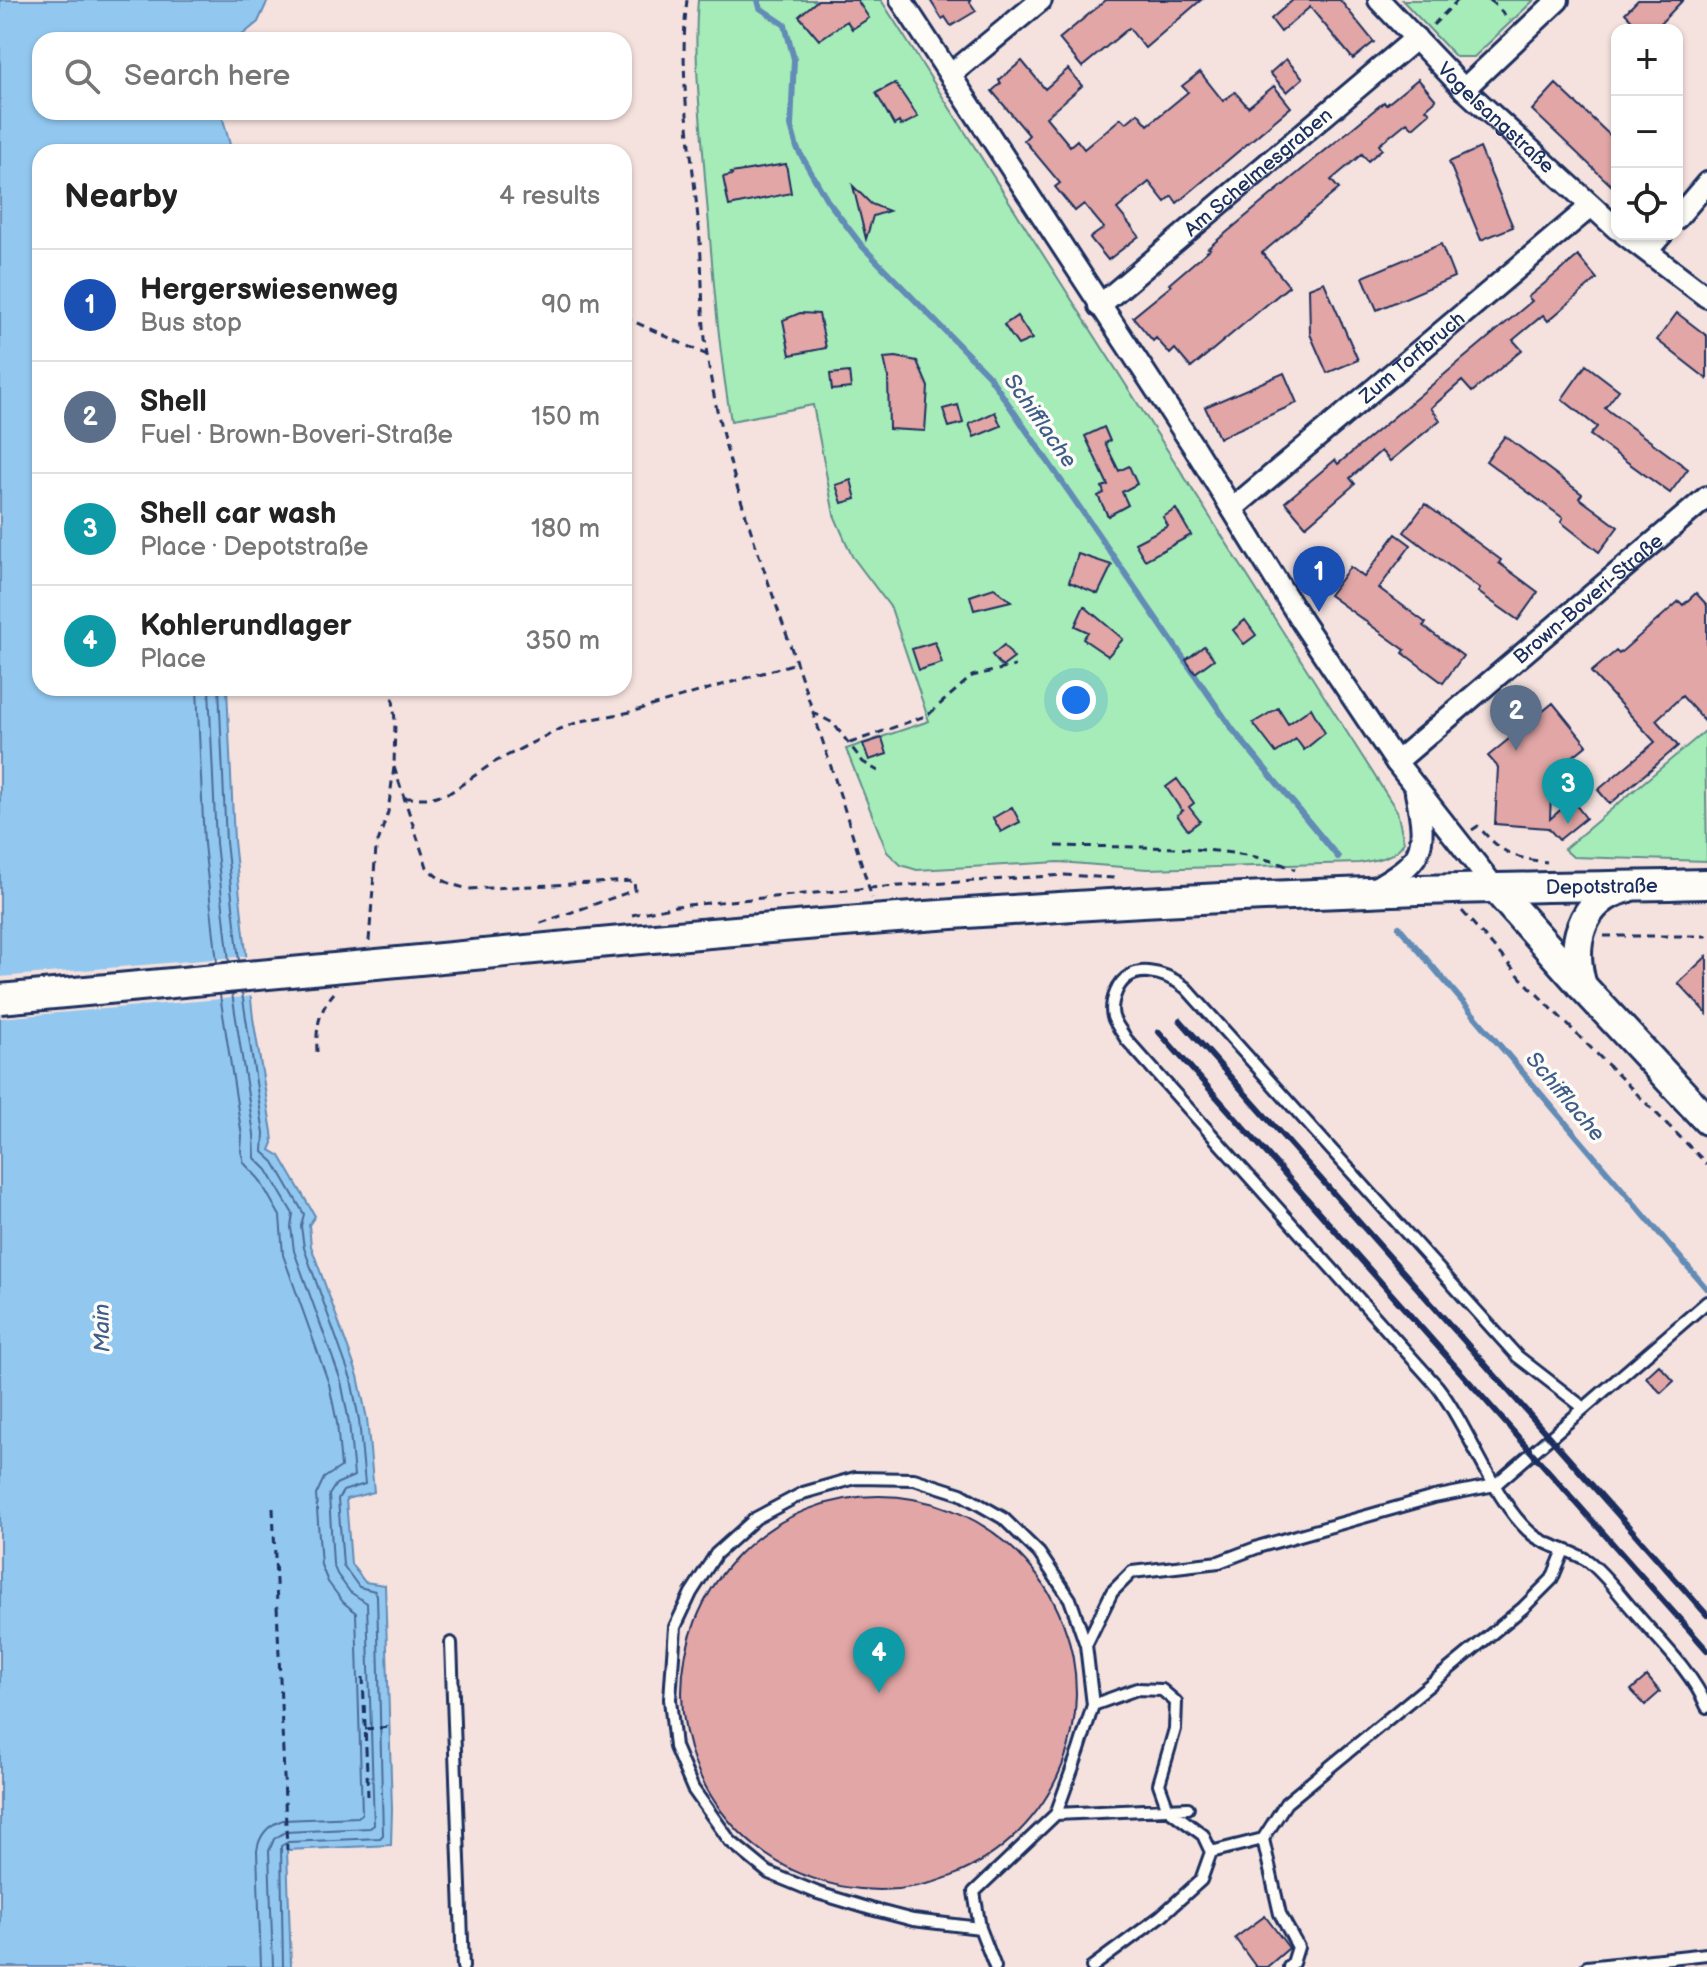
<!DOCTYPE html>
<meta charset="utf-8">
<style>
body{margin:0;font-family:"Balsamiq Sans",sans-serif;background:#f2f2f2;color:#222}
.controls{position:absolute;right:24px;top:24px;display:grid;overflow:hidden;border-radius:16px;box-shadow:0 2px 6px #0004}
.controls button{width:72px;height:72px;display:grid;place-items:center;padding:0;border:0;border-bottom:2px solid #e0e0e0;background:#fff;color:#222;font:40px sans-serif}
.you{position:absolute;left:1076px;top:700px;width:28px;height:28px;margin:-20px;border:6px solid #fff;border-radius:50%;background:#1a73e8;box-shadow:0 0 0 12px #1a73e833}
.badge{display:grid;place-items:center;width:52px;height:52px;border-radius:50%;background:#2563eb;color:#fff;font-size:26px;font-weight:700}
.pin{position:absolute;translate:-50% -66px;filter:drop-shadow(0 2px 4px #0008)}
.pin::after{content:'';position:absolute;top:42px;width:28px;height:24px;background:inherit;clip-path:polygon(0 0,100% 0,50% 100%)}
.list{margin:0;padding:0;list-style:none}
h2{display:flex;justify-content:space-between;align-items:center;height:104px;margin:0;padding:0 32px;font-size:34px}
h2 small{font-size:26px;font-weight:400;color:#767676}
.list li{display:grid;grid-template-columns:52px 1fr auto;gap:24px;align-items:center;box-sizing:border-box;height:112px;padding:0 32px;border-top:2px solid #e0e0e0}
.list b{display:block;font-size:30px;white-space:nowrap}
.list p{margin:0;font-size:26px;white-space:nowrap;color:#767676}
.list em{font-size:26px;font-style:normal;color:#767676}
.icon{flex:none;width:44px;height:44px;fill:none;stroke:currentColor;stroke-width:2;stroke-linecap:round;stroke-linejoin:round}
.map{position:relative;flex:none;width:1707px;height:1967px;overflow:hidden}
.search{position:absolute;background:#fff;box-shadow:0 2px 6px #0004;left:32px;top:32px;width:600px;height:88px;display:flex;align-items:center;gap:20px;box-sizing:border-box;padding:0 28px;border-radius:24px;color:#767676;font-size:30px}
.panel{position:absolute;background:#fff;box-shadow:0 2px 6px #0004;left:32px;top:144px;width:600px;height:552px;border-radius:24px}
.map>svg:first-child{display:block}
.green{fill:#a6ecb8;stroke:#608e8b;stroke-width:2}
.water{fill:#92c8f0;stroke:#628bb6;stroke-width:2}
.pier{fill:#f5e2de}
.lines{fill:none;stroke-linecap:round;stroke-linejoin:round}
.shore{stroke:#4b6c98;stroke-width:2}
.stream{stroke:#628bb6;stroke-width:6}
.building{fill:#e1a6a5;stroke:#1b2f5e;stroke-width:2}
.service-casing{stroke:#1b2f5e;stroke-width:16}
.minor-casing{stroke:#1b2f5e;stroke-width:26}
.secondary-casing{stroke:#1b2f5e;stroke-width:34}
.path{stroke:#1b2f5e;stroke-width:3;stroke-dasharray:8 6;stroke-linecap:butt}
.service{stroke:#fdfcf7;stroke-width:10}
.minor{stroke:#fdfcf7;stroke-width:20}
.secondary{stroke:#fdfcf7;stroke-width:28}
.rail{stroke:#1b2f5e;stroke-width:6}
.secondary-bridge-casing{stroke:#1b2f5e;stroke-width:34;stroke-linecap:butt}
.secondary-bridge{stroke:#fdfcf7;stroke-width:28}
.labels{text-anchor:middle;stroke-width:7;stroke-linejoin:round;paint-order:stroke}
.street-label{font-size:20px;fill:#1b2f5e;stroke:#fdfcf7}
.water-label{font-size:22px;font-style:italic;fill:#3f5d8a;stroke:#fdfcf7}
</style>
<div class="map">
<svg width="1707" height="1967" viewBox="0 0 1707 1967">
<rect width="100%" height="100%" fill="#f5e2de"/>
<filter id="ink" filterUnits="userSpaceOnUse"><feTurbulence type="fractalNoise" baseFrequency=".0125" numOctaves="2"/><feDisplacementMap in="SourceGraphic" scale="16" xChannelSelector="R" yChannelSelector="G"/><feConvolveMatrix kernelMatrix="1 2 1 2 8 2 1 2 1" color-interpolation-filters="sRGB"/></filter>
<g filter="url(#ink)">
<!-- green -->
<path class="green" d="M698 0H881L1397 811 1404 842C1395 858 1376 860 1359 863L1147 869 1059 862 917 870 901 865 887 852 846 749 929 721 891 608 852 556 834 515 813 405 731 421C717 341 712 259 705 178 701 119 693 59 698 0Z
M1402 0H1534L1474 57H1456Z
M1705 731 1707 861 1573 857 1564 849Z"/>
<!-- water -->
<path class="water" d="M0 0H268L258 22 236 40H40V112H221L232 152H40V688H227L234 841 253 1018 272 1132 273 1143 270 1150 280 1156 315 1216 309 1225 311 1246 358 1376 367 1419 374 1492 346 1499 351 1564 365 1582 385 1585 392 1809 391 1845 287 1850 291 1967H0Z"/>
<!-- pier -->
<path class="pier" d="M250 956 255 996 0 1018V977Z"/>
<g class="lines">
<!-- shore -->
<path class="shore" d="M197 688 204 844 217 963
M209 688 216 843 229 962
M219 688 226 842 239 961
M232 993 254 1134 255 1158 267 1170 293 1214 291 1227 294 1251 341 1381 349 1422 354 1476 336 1484 329 1495 333 1564 337 1574 350 1592 367 1603 374 1825 370 1828 285 1832 274 1839 269 1851 273 1967
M242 993 264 1133 263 1152 274 1162 304 1214 301 1226 304 1248 351 1379 359 1420 365 1484 343 1491 338 1499 343 1565 359 1587 375 1591 377 1595 383 1835 380 1838 288 1842 281 1846 283 1967
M220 995 242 1136 241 1151 244 1163 259 1179 280 1216 283 1255 329 1384 337 1423 341 1467 324 1478 316 1495 321 1565 328 1582 343 1602 356 1613 362 1814 358 1817 283 1820C268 1825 259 1835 257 1851L261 1967"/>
<!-- stream -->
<path class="stream" d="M758 0 760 8 785 25 794 59 791 126 797 148 827 200 862 246 989 376 1233 730 1338 857
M1399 927 1706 1288"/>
</g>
<!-- building -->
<path class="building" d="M818 0H857L869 18 852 29 847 21 819 40 799 16Z
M930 0H971L969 1 976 11 951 26 945 17 942 19Z
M1106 0H1201L1145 48 1129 28 1082 67 1059 39Z
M1293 0H1340L1374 42 1353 59 1310 7 1281 32 1271 19Z
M1638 0H1683L1654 30H1641L1625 13Z
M1286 59 1303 78 1287 92 1270 73Z
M1022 61 1045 89 1068 69 1082 86 1046 117 1070 146 1077 140 1084 149 1121 118 1126 123 1138 113 1148 125 1188 92 1182 86 1200 72 1223 101 1235 92 1248 107 1274 86 1291 107 1177 203 1172 196 1165 202 1149 182 1117 209 1139 236 1108 260 1090 238 1104 228 1084 204 1075 211 1055 187 1060 183 1024 140 1029 135 992 91 1001 83 999 80Z
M1418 79 1436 100 1426 109 1430 113 1413 128 1407 122 1379 145 1382 149 1368 161 1362 154 1331 180 1339 189 1262 253 1289 286 1191 368 1175 349 1170 354 1156 338 1153 341 1133 317 1171 286 1169 284 1210 249 1208 248 1270 196 1384 102 1386 105Z
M895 83 918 117 901 126 899 122 894 125 876 93Z
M1556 84 1617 142V191L1532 110Z
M1480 148 1513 227 1481 240 1449 162Z
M786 164 791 193 729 206 723 177 732 175 731 173Z
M853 186 871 204 889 211 873 216 866 239Z
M1441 244 1454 277 1377 310 1363 277Z
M1578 256 1597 279 1548 321 1543 315 1513 340 1522 350 1472 392 1462 381 1431 408 1440 420 1390 461 1381 451 1350 478 1355 484 1306 526 1285 502 1335 460 1338 464 1452 368 1532 301 1528 297Z
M1324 282 1358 360 1327 373 1310 334 1309 288Z
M800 313 819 314 826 348 790 355 783 320Z
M1677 313 1707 336V379L1657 340Z
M1017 316 1032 339 1018 345 1004 325Z
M896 357 917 361 928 387 925 431 889 429 888 376 884 358Z
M1586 365 1619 390 1605 408 1688 469 1670 493 1590 435 1597 427 1562 399Z
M849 372 851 388 832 390 830 374Z
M1284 373 1297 403 1219 438 1205 407Z
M958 405 963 423 949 427 943 409Z
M995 412 1001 426 974 437 969 424Z
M1104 427 1110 441 1105 443 1119 471 1129 466 1137 484 1122 492 1128 505 1108 516 1098 496 1104 493 1102 487 1108 485 1085 436Z
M1505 436 1582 494 1579 498 1618 527 1599 552 1561 522 1563 518 1486 461Z
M851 480 856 499 842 503 836 485Z
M1425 504 1501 560 1499 563 1538 592 1518 620 1478 592 1480 589 1404 532Z
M1176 509 1191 535 1145 560 1135 543 1168 526 1163 517Z
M1396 534 1411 545 1379 588 1426 623 1423 626 1463 656 1443 683 1403 653 1405 650 1329 595 1350 567 1364 577Z
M1078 554 1112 565 1098 594 1069 582Z
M994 588 1011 601 974 610 970 596Z
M1696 593 1707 605V724L1682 696 1656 720 1678 746 1610 804 1598 790 1655 742 1591 672 1616 651 1619 654 1679 601 1683 605Z
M1084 606 1123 639 1108 656 1083 639 1088 632 1075 626Z
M1245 620 1256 635 1244 644 1233 630Z
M935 642 942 663 919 670 912 649Z
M1004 645 1014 658 1002 667 992 655Z
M1204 646 1214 659 1195 673 1186 660Z
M1553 703 1587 745 1552 773 1550 819 1572 800 1586 818 1559 840 1548 828 1495 824 1498 767 1488 756Z
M1278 708 1288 724 1311 708 1325 733 1304 750 1296 739 1276 753 1253 723Z
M882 738 887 754 869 760 863 744Z
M1177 779 1194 803 1189 807 1200 821 1188 830 1177 815 1184 810 1182 811 1166 787Z
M1012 807 1020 822 1001 832 993 818Z
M1707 956V1014L1678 983Z
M1659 1365 1674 1381 1661 1393 1646 1377Z
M682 1693a197 197 0 1 1 394 0a197 197 0 1 1-394 0Z
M1647 1676 1660 1692 1645 1705 1631 1690Z
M1265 1916 1289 1948 1267 1967H1256L1235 1938Z"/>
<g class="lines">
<defs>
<path id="service" d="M1584 1408 1517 1356 1186 988C1166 972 1129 960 1116 992 1113 999 1111 1009 1113 1017 1116 1025 1122 1032 1126 1039L1437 1386C1470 1428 1494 1503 1533 1535 1549 1548 1571 1549 1588 1561 1605 1574 1619 1594 1633 1610 1659 1641 1691 1670 1707 1707
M451 1643 463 1967
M1086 1645 1112 1592 1132 1572 1219 1562 1261 1546 1434 1497 1495 1485 1707 1302
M1056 1814 1188 1808
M1211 1852 1263 1839
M980 1928 913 1920 871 1909 818 1893 769 1873 730 1841 693 1789 675 1747 670 1699 675 1627 691 1593 716 1554 756 1518 803 1493 855 1478 914 1479 961 1494 1003 1518 1039 1553 1070 1599 1086 1645 1093 1705 1079 1750 1056 1814 974 1892 980 1928 995 1967
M1092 1967 1161 1916 1201 1880 1211 1852 1203 1835 1168 1809 1159 1784 1175 1729 1176 1702 1162 1690 1137 1689 1093 1705
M1289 1967 1293 1963 1298 1947 1280 1914 1263 1839 1286 1803 1523 1608 1552 1579 1564 1550
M1587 1967 1707 1954"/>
<g id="minor">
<path d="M901 0 1195 449 1302 622 1371 725 1396 762 1495 888"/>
<path id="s1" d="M1379 0 1464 89 1617 229"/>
<path d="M950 75 1041 0"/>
<path d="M1464 89 1558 0"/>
<path d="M1677 218 1707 183"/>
<path d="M1624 234 1707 297"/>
<path d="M1648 250 1662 234"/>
<path id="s2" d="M1099 306 1416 38"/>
<path id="s3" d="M1233 508 1590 207"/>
<path id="s4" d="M1396 762 1707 497"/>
<path d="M1370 891C1422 861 1429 853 1416 793"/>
</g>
<g id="secondary">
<path d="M1495 888 1583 987 1707 1120"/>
<path id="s5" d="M484 954C778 925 1073 902 1368 892 1481 887 1594 887 1707 884"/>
<path d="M1582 986C1570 946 1579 900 1626 888"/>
</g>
</defs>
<!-- service casing -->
<use href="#service" class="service-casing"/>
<!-- minor casing -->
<use href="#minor" class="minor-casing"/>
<!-- secondary casing -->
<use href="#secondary" class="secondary-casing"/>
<!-- path -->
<path class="path" d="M687 0C678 77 692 152 699 229 703 270 701 313 707 355 722 460 762 562 796 662 823 740 848 819 872 898
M1490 0 1510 20
M1433 25 1458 0
M624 317 707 355
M812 712 833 723 863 762 878 771
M850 743 928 715 972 676 1015 666
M394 767 427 867C439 881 452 885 469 889L634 881 635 890 538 924
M405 798H429L451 792 493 763 555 731 581 721 631 712 796 663
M1472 830 1478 826C1501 853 1513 858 1547 862
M1056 846C1120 848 1240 842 1295 870
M1462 911 1521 978 1707 1164
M632 915 676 906 869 888 1065 875 1114 878
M1604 936H1707
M369 941 376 848 388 812 394 767 395 721 392 688
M317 1052C316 1028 318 1012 334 993
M273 1508 287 1850
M363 1677 368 1796
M365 1729 390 1727"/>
<!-- service -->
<use href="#service" class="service"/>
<!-- minor -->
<use href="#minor" class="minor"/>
<!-- secondary -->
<use href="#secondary" class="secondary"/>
<!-- rail -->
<path class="rail" d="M1180 1020 1707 1615
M1159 1032 1707 1650"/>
<defs>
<path id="secondary-bridge" d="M0 999 484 954"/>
</defs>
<!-- secondary-bridge casing -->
<use href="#secondary-bridge" class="secondary-bridge-casing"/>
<!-- secondary-bridge -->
<use href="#secondary-bridge" class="secondary-bridge"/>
</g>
</g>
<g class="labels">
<!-- street labels -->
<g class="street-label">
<text dy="7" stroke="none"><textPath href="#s1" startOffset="166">Vogelsangstraße</textPath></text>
<text dy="7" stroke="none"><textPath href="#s2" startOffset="208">Am Schelmesgraben</textPath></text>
<text dy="7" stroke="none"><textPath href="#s3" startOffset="234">Zum Torfbruch</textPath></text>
<text dy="7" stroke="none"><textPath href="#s4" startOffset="252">Brown-Boveri-Straße</textPath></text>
<text dy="7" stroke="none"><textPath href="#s5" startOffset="1120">Depotstraße</textPath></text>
</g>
<!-- water labels -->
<g class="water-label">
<text transform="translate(1041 420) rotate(55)" y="8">Schifflache</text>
<text transform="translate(1566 1096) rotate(50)" y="8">Schifflache</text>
<text transform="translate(101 1328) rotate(-91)" y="8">Main</text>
</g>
</g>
</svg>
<div class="controls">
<button>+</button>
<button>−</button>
<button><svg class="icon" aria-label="locate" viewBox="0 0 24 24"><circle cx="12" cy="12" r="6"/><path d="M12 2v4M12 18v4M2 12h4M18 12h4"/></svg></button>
</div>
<div class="you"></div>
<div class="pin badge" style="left:1319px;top:612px;background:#1a4fb4">1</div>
<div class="pin badge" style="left:1516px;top:751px;background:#5c6f8a">2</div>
<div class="pin badge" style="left:1568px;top:824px;background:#0f9aa8">3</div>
<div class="pin badge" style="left:879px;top:1693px;background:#0f9aa8">4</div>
<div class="search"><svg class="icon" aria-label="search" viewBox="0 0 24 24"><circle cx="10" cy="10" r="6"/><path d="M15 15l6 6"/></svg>Search here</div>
<section class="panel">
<h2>Nearby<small>4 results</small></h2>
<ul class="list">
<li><span class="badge" style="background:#1a4fb4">1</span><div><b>Hergerswiesenweg</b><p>Bus stop</p></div><em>90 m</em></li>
<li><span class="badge" style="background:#5c6f8a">2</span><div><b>Shell</b><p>Fuel · Brown-Boveri-Straße</p></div><em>150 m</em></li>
<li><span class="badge" style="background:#0f9aa8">3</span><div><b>Shell car wash</b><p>Place · Depotstraße</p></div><em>180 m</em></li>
<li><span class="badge" style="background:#0f9aa8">4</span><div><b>Kohlerundlager</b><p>Place</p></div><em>350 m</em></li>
</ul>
</section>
</div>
